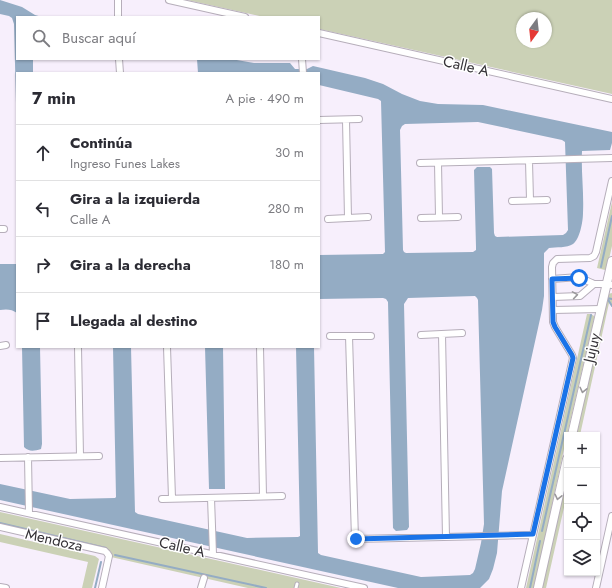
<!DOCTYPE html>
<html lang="es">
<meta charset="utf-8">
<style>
body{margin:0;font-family:Jost,sans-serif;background:#f7f7f7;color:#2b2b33}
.controls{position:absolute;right:12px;bottom:12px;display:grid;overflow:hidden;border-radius:0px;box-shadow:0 1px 3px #0004}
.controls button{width:36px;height:36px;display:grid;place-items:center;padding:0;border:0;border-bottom:1px solid #e1e1e2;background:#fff;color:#2b2b33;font:20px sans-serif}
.compass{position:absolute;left:516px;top:12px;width:36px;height:36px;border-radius:50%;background:#fff;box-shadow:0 1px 3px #0004;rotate:195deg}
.stop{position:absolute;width:12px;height:12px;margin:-9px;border:3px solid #1a73e8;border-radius:50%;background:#fff}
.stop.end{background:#1a73e8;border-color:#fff;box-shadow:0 1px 4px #0008}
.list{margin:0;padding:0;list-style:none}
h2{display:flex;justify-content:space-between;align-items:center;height:52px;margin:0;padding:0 16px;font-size:17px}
h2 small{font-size:13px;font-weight:400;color:#7c7c81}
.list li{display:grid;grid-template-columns:26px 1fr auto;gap:12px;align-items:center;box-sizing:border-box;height:56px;padding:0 16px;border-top:1px solid #e1e1e2}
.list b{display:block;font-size:15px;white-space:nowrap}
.list p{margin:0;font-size:13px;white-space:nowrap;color:#7c7c81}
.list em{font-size:13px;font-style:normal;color:#7c7c81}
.icon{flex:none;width:22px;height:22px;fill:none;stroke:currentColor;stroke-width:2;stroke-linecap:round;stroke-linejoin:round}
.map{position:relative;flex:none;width:612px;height:588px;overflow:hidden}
.search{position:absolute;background:#fff;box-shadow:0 1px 3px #0004;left:16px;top:16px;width:304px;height:44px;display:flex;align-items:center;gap:10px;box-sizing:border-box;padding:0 14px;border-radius:0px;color:#7c7c81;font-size:15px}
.panel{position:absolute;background:#fff;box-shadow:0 1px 3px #0004;left:16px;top:72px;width:304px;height:276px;border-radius:0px}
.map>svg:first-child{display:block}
.green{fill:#cbd1b6;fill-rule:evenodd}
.water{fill:#94acc4;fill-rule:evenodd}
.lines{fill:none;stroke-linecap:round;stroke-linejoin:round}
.stream{stroke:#94acc4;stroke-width:2}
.service-casing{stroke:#b6aeba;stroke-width:5}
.minor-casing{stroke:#b6aeba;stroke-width:8}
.tertiary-casing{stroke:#b6aeba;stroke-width:10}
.service{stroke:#fff;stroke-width:3}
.minor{stroke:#fff;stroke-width:6}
.tertiary{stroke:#fff;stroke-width:8}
.oneway{stroke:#9a989b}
.route{stroke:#1a73e8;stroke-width:5}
.labels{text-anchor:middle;stroke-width:3;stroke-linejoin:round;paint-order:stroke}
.street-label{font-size:15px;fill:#353237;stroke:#fff}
</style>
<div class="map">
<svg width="612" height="588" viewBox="0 0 612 588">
<rect width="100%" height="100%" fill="#f7effc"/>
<!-- green -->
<path class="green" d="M187 0H612V94L319 29V17H264ZM522 18H546V42H522Z
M612 202V246L607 268 605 270 597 268Z
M612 293V304L609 303 580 435H576L608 294Z
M587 314H591L594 316V319L567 435 534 588H526Z
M567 473V494L546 588H541Z
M0 512 341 588H248L111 557V552L110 551 0 525Z
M0 534 95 556 99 559 92 588H82L88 562 0 542Z"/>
<!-- water -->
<path class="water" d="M0 0 22 7 35 15 42 17H17V59H33V73H17V143L14 24 12 18 9 16 0 14Z
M197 59H231L254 63H290L295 69H307L313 66 365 78 383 84 402 94 420 101 438 104 483 105 612 132V143L610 150 582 151C581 172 584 192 583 213 583 221 580 239 573 244 567 248 556 247 549 248L544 253V296L542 310 502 491 497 553 493 569 489 579 480 588H398L0 500V484L70 499 115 498 116 497 113 347H131L135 512 138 514 247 538 298 537 300 536V534L296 347H314L318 553 321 555 421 577 470 575 473 573 475 569 481 543 484 524 478 300 477 298 475 296 408 298 404 304 409 527 407 530 396 531 393 528 388 302 386 299 383 298 319 299V255L383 254 385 252 381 101 378 99 319 85V73H198ZM478 122 562 140 565 142 568 230 566 233 563 235 497 237 495 236 494 233 492 169 490 167H477L474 170 476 247V250L473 252 406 253 404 252 403 250 400 130 402 126 405 124Z
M0 264H17V313C12 309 6 309 0 310Z
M22 347H40L42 444 41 449C34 451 29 452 24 447Z
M205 347H223L225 489H209Z"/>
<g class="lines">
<!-- stream -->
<path class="stream" d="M601 267 612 216
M607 298 612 306
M607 298 612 299
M0 523 106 548
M542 531 591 315
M115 555 266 588
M95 588 101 562
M530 588 540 541"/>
<defs>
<path id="service" d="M296 588 297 584"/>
<path id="minor" d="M118 0V17
M169 0 245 17
M319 33 612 99
M119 59 120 73
M302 59 303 73
M319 120 359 119
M346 120 348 218
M529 161 530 200
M420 163 612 158
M438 163 439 217
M512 201 547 200
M421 218 458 217
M328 219 368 217
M0 229H4
M552 279 579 277 594 284H607L612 285
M553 297 580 296 594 284
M553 310 601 309
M442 334 446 537
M421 335 462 333
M330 336H371
M349 336 355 539 533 535
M0 346 6 345
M78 347 80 456
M167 347 172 498
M260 347 263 496
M28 457 29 513
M0 458 99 456
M211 498 213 554
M162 499 282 496
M0 507 364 588
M0 527 105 551 107 553 109 556 102 588
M0 587 6 588
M201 588 204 578
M521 588 573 358 572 355 555 327 553 322 552 267 553 263 557 259 590 258 594 256 596 252 612 181
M596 588 612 516"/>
<path id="tertiary" d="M572 435 612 261
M538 588 567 459"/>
</defs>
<!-- service casing -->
<use href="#service" class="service-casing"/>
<!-- minor casing -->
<use href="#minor" class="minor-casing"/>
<!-- tertiary casing -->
<use href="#tertiary" class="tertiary-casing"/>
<!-- service -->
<use href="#service" class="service"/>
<!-- minor -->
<use href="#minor" class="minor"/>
<!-- tertiary -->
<use href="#tertiary" class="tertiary"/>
</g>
<!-- one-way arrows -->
<defs><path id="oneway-chevron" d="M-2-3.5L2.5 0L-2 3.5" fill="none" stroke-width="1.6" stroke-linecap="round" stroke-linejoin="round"/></defs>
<g class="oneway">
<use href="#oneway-chevron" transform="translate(575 295) rotate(-9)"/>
<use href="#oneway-chevron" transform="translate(583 390) rotate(103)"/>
<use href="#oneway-chevron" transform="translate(558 497) rotate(103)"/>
</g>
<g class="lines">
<!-- route -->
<path class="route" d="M356 539 533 534 573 358 572 355 555 327 553 322 552 279 579 278"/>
</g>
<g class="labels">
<!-- street labels -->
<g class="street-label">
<text transform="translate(466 66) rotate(13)" y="5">Calle A</text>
<text transform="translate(592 348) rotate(-77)" y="5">Jujuy</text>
<text transform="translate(54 540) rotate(13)" y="5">Mendoza</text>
<text transform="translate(182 547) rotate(13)" y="5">Calle A</text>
</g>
</g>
</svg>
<div class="controls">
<button>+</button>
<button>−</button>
<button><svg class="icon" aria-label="locate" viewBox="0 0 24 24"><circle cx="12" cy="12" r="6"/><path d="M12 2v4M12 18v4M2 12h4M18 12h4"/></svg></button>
<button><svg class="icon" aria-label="layers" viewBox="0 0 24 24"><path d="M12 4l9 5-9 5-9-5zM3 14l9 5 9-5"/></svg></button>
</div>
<svg class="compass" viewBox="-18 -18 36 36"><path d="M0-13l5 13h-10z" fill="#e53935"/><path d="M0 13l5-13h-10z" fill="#7c7c81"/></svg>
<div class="stop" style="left:579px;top:278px"></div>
<div class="stop end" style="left:356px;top:539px"></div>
<div class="search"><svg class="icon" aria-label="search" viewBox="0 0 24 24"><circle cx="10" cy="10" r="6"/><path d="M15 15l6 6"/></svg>Buscar aquí</div>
<section class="panel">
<h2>7 min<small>A pie · 490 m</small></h2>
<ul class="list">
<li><svg class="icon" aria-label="ahead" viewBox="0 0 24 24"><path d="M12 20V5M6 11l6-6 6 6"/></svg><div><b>Continúa</b><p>Ingreso Funes Lakes</p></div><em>30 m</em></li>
<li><svg class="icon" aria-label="left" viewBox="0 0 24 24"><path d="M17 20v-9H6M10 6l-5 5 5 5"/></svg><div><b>Gira a la izquierda</b><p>Calle A</p></div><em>280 m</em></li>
<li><svg class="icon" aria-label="right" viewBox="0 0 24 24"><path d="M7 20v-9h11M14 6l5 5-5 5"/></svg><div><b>Gira a la derecha</b></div><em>180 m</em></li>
<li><svg class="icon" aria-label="arrive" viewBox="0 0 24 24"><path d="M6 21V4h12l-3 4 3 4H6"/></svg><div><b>Llegada al destino</b></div></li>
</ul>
</section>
</div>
